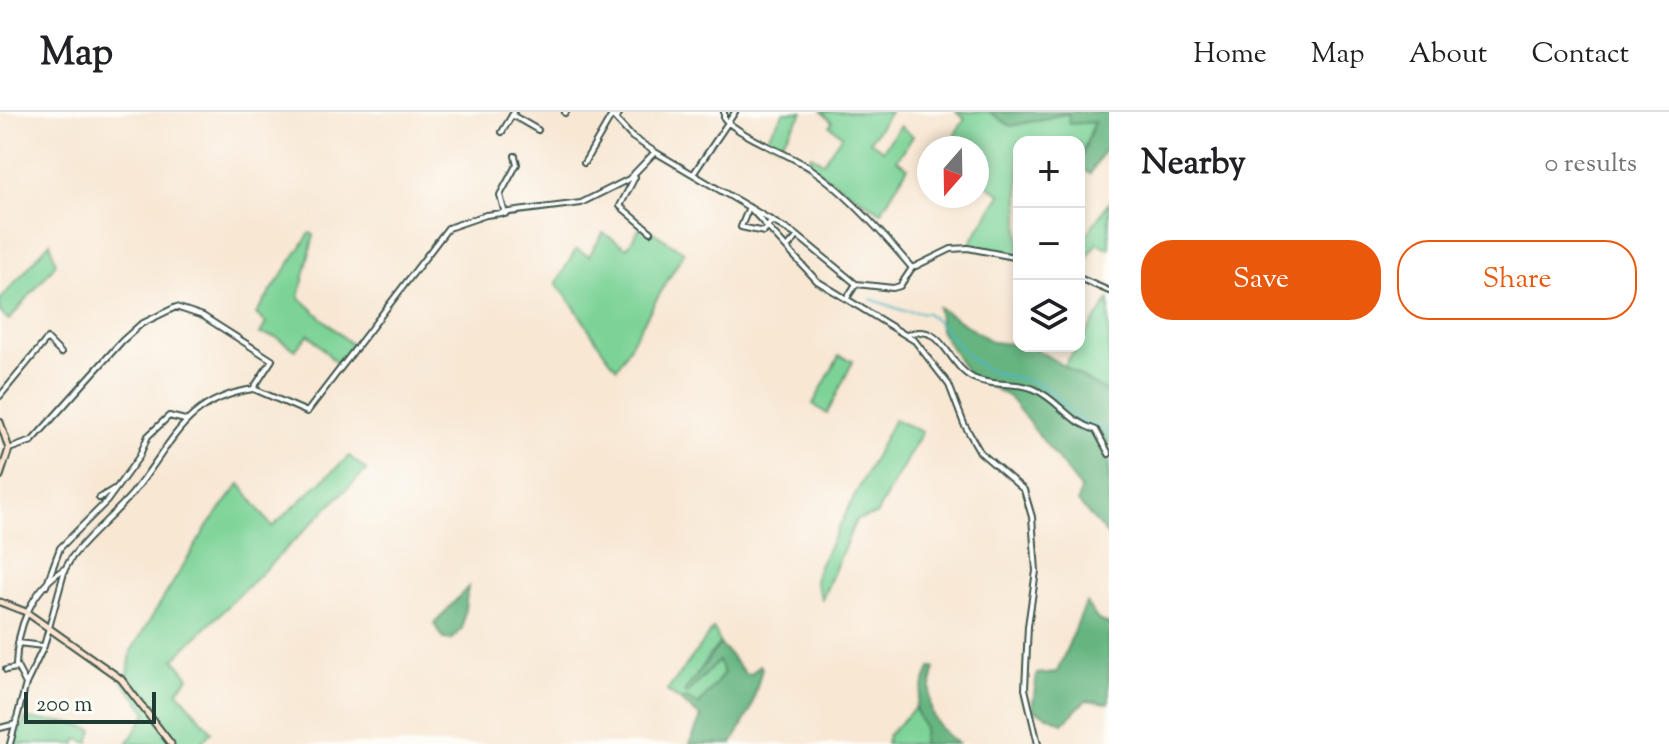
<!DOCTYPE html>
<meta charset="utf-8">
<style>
body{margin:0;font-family:"Sorts Mill Goudy",serif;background:#f2f2f2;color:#202124}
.controls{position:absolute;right:24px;top:24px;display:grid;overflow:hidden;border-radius:16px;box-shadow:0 4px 12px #0003}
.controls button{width:72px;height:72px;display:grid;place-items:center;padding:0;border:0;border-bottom:2px solid #e0e0e0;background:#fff;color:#202124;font:40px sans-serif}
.compass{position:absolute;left:917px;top:24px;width:72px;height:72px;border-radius:50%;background:#fff;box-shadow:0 4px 12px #0003;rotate:200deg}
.scale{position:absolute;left:24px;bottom:20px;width:132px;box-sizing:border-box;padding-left:8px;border:4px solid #1f3d34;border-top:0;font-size:22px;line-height:28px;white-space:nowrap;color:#1f3d34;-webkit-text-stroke:6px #fdfcf7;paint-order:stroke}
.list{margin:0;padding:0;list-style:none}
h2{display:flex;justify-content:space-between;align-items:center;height:104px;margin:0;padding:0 32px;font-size:34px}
h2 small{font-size:26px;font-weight:400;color:#757577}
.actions{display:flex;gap:16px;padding:24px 32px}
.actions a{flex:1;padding:18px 0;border:2px solid #ea580c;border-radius:32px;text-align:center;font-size:28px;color:#ea580c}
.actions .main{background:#ea580c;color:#fff}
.icon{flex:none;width:44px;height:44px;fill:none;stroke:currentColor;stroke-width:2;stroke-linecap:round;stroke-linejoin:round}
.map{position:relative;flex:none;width:1109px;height:632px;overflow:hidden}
header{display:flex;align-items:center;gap:48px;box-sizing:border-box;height:112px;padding:0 40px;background:#fff;border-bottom:2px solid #e0e0e0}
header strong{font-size:38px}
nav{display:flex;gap:44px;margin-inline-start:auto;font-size:28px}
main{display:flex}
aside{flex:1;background:#fff}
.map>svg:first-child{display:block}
.green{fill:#7dd397;stroke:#4e8866;stroke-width:2}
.forest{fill:#66b580;stroke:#42795a;stroke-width:2}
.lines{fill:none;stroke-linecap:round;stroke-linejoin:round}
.stream{stroke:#4ab6c6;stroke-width:2}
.street-casing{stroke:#40564c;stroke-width:8}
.secondary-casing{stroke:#40564c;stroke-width:9}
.street{stroke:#fff;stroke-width:4}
.secondary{stroke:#fde4d1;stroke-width:5}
</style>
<header>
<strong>Map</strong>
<nav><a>Home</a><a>Map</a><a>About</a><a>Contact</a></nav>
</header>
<main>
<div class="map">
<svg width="1109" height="632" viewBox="0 0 1109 632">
<rect width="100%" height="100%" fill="#fdfcf7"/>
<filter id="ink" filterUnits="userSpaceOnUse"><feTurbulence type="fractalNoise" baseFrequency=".0125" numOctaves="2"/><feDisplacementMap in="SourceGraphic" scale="16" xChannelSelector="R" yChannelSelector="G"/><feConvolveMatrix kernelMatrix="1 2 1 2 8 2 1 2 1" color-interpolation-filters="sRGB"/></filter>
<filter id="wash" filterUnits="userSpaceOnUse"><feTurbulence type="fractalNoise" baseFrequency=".006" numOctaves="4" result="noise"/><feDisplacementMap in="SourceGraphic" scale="32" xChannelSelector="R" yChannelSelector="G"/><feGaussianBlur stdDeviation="1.8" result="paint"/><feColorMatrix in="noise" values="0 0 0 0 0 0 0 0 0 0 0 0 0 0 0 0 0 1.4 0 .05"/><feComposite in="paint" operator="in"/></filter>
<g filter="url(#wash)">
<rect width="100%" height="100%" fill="#f8e7d3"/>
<!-- green -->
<path class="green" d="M784 0H803L779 34 766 27Z
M822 0H890L870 29 883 38 900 14 913 24 897 48 908 55 881 100 805 51 811 43 823 50 842 23 830 14 832 10Z
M957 0H989L1011 14 1069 1V12L1095 10 1079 47V30H1019V144L968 134 1001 82 977 67V36H959L955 22 965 7Z
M1109 90V137L1097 131 1079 159V134Z
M642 113 684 140 617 256C593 230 581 198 556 172L576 137 589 144 603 121 627 136Z
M310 121 314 123 299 185 354 235 339 254 309 222 295 238 276 225 260 222 266 211 256 202Z
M50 130 56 152 9 208 0 200V188Z
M1109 188V272L1104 279 1064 254Z
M839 244 853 249 827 302 813 292Z
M894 307 922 320 876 403 856 408 822 487 815 469 819 454Z
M349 344 366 358 174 547 189 565 177 579 212 620 199 632H127L147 600 121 567 128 563 131 539 207 415 240 372 272 415Z
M714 516 720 532 709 543 687 582 718 548 724 561 699 593 686 586 681 589 667 579Z
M915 596 924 616 922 632H886L888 623Z
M25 607 72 611 93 618 89 631 77 627 76 632H14Z"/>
<!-- forest -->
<path class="forest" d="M989 0H1109V31L1090 62 1079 54 1094 10 1069 12 1068 1 1011 14Z
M938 195 992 230 1031 234 1109 282V425L1078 390 1081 377 1009 285 967 261 940 218Z
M468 475 462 517 451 528 444 527 434 512Z
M1086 491 1098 508 1109 512V591L1086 588 1063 611 1032 597 1037 562 1057 560Z
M720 532 745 561 751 562 760 553 762 556 751 597 732 632H690L701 605 681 589 685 586 699 593 724 561 718 549 687 582 684 580Z
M930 556H935C925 590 928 611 958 632H922L924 616 915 596Z"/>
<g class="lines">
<!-- stream -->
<path class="stream" d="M871 187 904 199 927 201C949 217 962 245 986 257 1004 266 1023 265 1040 273 1057 280 1064 296 1077 306 1088 315 1101 311 1109 323"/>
</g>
</g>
<g filter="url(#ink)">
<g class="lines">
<defs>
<path id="street" d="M609 0 632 25 655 40 798 124 856 172 893 176 900 174 912 156
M724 0V6C737 23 789 42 810 56 844 78 885 124 912 156
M565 1 566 0
M512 3 538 18
M616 7 620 0
M502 20 514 0
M584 51 612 3
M694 61 735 0
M635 65 620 94 651 120
M749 95 817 169 915 229 949 273 964 312 980 340 1024 378 1032 405 1036 459 1028 514 1025 577 1038 632
M749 95 741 115 764 120 772 108
M505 102 500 83 517 52 515 44
M787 136 798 124
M912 156 951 137 968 136 1019 146
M1079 166 1109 179
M847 186 856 172
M906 223C943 208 946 252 973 266 992 275 1015 269 1034 277 1059 288 1067 309 1096 318L1109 342
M254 277 307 300 448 116 486 103 581 91 629 67 655 40
M0 284 47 227 61 241
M9 337 32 329 122 229 141 212 176 195 203 204 272 248 253 277C182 288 172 334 132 382 113 404 90 422 72 445L65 457 44 534 26 572 10 632
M99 386 114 377
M46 474 60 436 107 389 139 345 148 324 169 304 185 308
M18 531 43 534
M6 558 16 556
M26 572 16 553C17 516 31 478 64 457
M0 616 16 612"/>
<path id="secondary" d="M0 310 9 337 0 364
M0 490 26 500 121 567 171 632"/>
</defs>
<!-- street casing -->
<use href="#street" class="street-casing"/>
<!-- secondary casing -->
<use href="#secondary" class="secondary-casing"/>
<!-- street -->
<use href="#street" class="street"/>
<!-- secondary -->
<use href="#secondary" class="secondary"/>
</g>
</g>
</svg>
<div class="controls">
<button>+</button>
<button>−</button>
<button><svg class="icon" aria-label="layers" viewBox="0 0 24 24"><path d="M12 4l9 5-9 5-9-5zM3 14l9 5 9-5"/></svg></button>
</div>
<svg class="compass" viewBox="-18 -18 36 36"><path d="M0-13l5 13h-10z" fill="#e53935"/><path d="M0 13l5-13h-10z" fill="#757577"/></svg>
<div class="scale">200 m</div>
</div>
<aside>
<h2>Nearby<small>0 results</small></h2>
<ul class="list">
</ul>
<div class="actions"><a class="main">Save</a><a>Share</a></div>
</aside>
</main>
